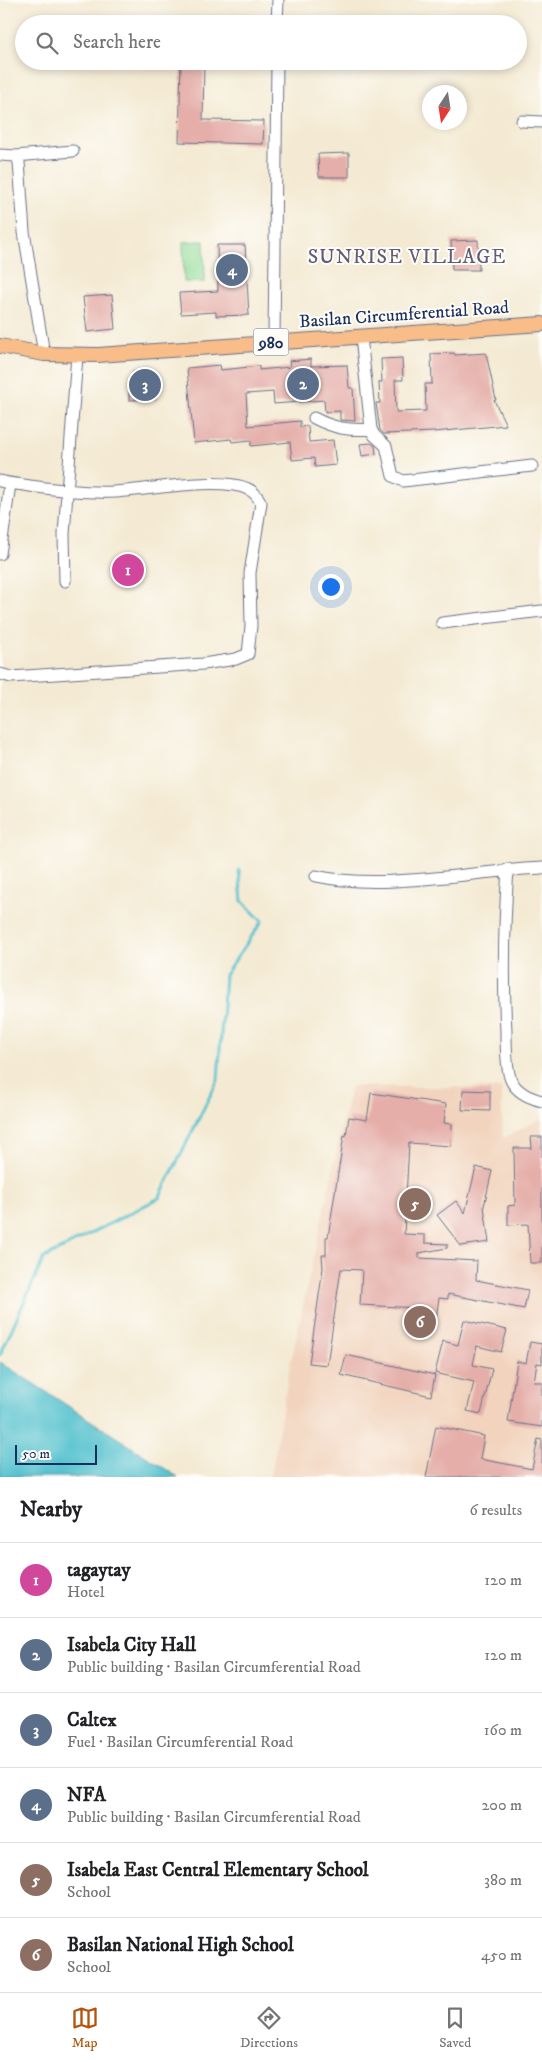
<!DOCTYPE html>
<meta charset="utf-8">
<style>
body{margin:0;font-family:"IM FELL DW Pica",serif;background:#f2f2f2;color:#202124}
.compass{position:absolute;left:422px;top:85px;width:45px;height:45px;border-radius:50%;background:#fff;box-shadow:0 2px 8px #0003;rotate:192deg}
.scale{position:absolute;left:15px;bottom:12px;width:82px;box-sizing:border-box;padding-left:5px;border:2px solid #1b2f5e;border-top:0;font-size:14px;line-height:18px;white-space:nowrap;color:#1b2f5e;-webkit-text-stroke:4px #fdfcf7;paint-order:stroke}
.you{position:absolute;left:330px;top:586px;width:18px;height:18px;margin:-12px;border:4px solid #fff;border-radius:50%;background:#1a73e8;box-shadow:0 0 0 8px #1a73e833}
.badge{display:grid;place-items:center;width:32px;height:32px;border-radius:50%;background:#b45309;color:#fff;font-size:16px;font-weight:700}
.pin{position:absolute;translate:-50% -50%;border:2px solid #fff;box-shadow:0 1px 5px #0006}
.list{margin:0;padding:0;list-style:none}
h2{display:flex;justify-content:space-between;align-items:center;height:65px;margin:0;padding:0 20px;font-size:21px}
h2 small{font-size:16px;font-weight:400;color:#757577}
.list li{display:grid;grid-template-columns:32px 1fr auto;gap:15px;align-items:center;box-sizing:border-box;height:75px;padding:0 20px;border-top:1px solid #e0e0e0}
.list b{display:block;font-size:19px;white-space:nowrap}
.list p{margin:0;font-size:16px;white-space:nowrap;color:#757577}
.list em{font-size:16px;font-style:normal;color:#757577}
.icon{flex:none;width:28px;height:28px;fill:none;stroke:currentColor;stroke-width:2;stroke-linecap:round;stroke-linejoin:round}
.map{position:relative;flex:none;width:542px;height:1477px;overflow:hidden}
.search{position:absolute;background:#fff;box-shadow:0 2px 8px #0003;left:15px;right:15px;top:15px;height:55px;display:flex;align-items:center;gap:12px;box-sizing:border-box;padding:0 18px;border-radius:28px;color:#757577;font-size:19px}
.sheet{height:515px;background:#fff}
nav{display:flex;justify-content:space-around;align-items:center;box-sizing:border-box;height:70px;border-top:1px solid #e0e0e0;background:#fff;font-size:14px;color:#757577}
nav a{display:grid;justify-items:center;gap:2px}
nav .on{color:#b45309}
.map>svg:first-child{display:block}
.built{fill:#f2d4be}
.green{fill:#92dc98;stroke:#56867b}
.water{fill:#56c2cf;stroke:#387896}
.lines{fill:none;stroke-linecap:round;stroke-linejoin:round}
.stream{stroke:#56c2cf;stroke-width:3}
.building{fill:#e5aea9}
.minor-casing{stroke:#677087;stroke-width:13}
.major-casing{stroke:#677087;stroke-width:16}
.minor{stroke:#fff;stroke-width:11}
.major{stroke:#f8bd89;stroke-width:14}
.labels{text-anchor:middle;stroke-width:4;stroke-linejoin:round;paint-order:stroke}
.shield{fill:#fdfcf7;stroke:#5f6c8c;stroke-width:1}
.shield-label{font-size:16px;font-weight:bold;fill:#1b2f5e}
.street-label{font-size:18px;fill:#1b2f5e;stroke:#fdfcf7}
.quarter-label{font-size:20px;letter-spacing:1px;fill:#625b78;stroke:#fdfcf7}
</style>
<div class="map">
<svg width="542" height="1477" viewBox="0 0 542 1477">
<rect width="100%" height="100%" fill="#fdfcf7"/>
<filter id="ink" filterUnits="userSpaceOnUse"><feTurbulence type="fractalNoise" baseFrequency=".02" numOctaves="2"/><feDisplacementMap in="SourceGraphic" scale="10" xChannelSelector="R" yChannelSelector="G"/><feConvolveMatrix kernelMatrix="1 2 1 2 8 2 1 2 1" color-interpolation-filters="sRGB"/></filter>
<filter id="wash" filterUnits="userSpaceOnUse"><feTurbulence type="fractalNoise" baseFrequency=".0096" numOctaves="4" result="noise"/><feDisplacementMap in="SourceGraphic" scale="20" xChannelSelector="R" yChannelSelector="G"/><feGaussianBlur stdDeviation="1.12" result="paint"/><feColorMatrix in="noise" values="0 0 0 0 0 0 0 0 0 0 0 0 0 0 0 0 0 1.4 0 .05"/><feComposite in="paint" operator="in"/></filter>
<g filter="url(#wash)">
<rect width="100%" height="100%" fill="#f4ead3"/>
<!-- built -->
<path class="built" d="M351 1086 501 1088 503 1138 542 1118V1477L271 1476 290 1365Z"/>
<!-- green -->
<path class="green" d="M204 241 205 282H184L183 242Z"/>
<!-- water -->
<path class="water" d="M0 1362 178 1477H0Z"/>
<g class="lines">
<!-- stream -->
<path class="stream" d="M0 1355 44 1258 159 1198 218 1080 225 975 262 921 242 901 239 870"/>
</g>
<g id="blocks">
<!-- building -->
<path class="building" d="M181 61H204L203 120 264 121 263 144 179 142Z
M349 153V177H319L318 154Z
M478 240 479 270H452L451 241Z
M217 245H245L249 315 216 316V312L181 314 179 293 218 291Z
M112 295 115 329 87 332 83 297Z
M454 353 455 355 486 353 496 400H494L506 425 434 432 384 434 380 430 376 403H380L379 382H382L381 359 402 358 403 380H395L396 412 426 411 425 384H432L431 354Z
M311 359V366L347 365 349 388H353L355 421 340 420V411L325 412 324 400 274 404 273 392 246 394 248 426 300 421V427L308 426 309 442 333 440 336 465 315 467 314 458 292 460 290 442 251 446V440L232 442 231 439 194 443 187 368 220 365 221 370 259 366V370L290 367 289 361Z
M133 372H150L151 390H155L156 399 129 400V391H133Z
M371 443 375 446 376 454 362 456 360 444Z
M463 1090 490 1091V1111L462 1110Z
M371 1093 446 1104 444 1123 452 1124 451 1146 409 1143 404 1234 425 1235V1243L447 1244V1248L419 1253V1258L477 1261 476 1280 528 1290 524 1309 448 1294V1299L439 1298 435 1326 416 1324 418 1308 360 1305 362 1270 341 1269 327 1365 309 1363 323 1268 322 1255H326V1237H328L344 1135 346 1136 349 1117 367 1120Z
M531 1137H542V1263H530L528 1224 508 1225V1206L515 1205 514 1148H532Z
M476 1167 492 1171 484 1206 489 1242 461 1246 437 1215 456 1201 465 1213Z
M464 1320 507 1330 501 1352 477 1346 473 1365 492 1369 481 1414 467 1411 474 1382 435 1373 443 1341 458 1345Z
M530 1342 542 1344V1364L537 1363 534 1382H542V1427L508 1422 517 1361 526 1363Z
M346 1355 435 1375 431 1396 341 1375Z
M436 1426 484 1436 480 1459 532 1469 538 1439 542 1440V1477H426Z"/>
</g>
</g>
<g filter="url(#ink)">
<use href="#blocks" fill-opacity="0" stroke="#677087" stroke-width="1"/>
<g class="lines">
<defs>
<path id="minor" d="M277 24 278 0
M522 121 542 122
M0 155 16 156 73 151
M16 156 19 162 24 232 44 354
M361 337 371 429 374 435 386 446 393 476 403 481 532 466
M274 341 277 61
M314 418C333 428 349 431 371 429
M0 481C10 484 19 484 30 486 57 490 87 493 114 492 148 490 220 476 248 489 255 492 258 497 261 503L250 573 251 626 248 654 236 659 203 664 11 677 0 674
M0 554 10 484
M65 581 64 534 77 355
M442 623 542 611
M508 869C504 925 503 975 506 1031 506 1044 506 1069 511 1080 517 1093 530 1098 542 1101
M316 876C384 891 471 871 542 868"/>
<path id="major" d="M0 346 44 354 98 355 542 324"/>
</defs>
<!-- minor casing -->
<use href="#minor" class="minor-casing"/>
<!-- major casing -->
<use href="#major" class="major-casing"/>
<!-- minor -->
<use href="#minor" class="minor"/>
<!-- major -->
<use href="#major" class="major"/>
</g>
</g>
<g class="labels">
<!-- shield labels -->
<rect class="shield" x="253.5" y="328.5" width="35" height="27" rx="4"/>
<g class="shield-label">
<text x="271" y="348">980</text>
</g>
<!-- street labels -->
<g class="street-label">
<text transform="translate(404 314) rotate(-4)" y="6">Basilan Circumferential Road</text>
</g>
<!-- quarter labels -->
<g class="quarter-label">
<text x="407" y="263">SUNRISE VILLAGE</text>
</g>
</g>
</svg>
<svg class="compass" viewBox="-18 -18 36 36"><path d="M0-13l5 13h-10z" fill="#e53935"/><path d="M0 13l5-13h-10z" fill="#757577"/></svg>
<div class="scale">50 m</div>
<div class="you"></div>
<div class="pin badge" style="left:128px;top:570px;background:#d1479c">1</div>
<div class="pin badge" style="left:303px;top:384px;background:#5c6f8a">2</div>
<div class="pin badge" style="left:145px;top:385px;background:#5c6f8a">3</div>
<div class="pin badge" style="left:232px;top:270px;background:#5c6f8a">4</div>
<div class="pin badge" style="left:415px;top:1204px;background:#8d6e63">5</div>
<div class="pin badge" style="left:420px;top:1322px;background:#8d6e63">6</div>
<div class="search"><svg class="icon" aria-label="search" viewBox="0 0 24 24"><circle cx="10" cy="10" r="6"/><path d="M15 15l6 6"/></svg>Search here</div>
</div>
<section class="sheet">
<h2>Nearby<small>6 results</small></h2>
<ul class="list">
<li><span class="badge" style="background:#d1479c">1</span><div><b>tagaytay</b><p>Hotel</p></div><em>120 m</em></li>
<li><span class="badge" style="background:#5c6f8a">2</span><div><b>Isabela City Hall</b><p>Public building · Basilan Circumferential Road</p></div><em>120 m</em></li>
<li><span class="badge" style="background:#5c6f8a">3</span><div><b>Caltex</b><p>Fuel · Basilan Circumferential Road</p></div><em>160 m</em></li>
<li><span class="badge" style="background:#5c6f8a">4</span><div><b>NFA</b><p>Public building · Basilan Circumferential Road</p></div><em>200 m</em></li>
<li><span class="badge" style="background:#8d6e63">5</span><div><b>Isabela East Central Elementary School</b><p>School</p></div><em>380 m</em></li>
<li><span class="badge" style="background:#8d6e63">6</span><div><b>Basilan National High School</b><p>School</p></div><em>450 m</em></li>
</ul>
</section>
<nav>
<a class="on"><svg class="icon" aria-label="map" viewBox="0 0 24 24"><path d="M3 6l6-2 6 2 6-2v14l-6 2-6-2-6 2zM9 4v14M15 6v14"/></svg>Map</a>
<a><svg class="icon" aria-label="directions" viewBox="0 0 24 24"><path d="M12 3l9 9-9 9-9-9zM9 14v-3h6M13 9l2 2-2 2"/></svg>Directions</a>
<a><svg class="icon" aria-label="saved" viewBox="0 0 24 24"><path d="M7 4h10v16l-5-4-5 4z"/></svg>Saved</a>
</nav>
